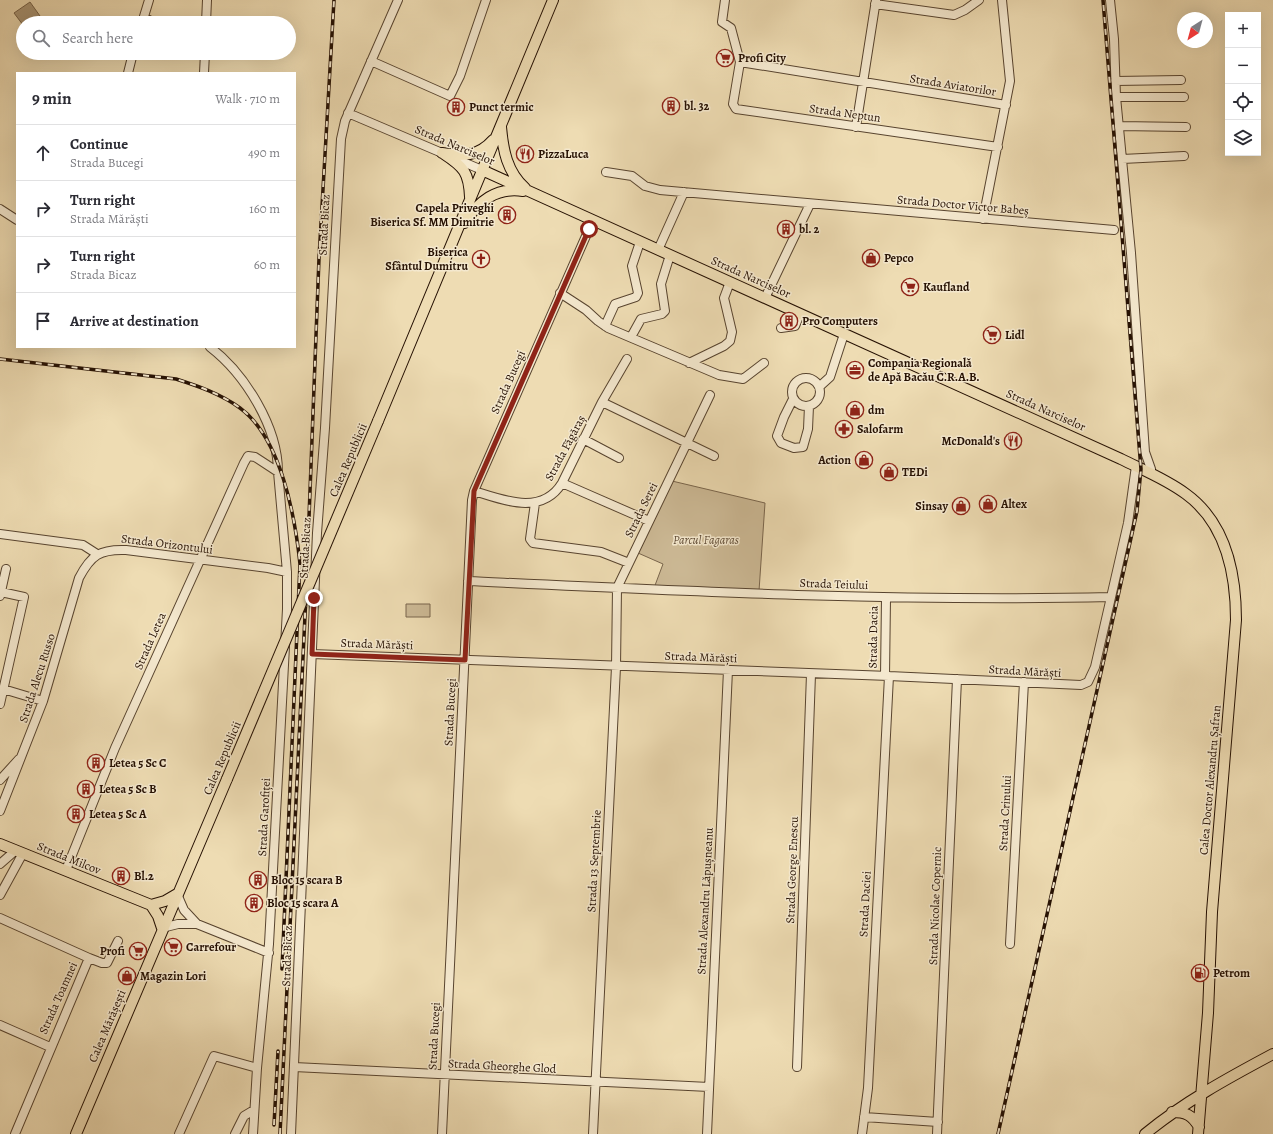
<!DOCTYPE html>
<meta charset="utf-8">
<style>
body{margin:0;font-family:Alegreya,serif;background:#f7f7f7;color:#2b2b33}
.controls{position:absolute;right:12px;top:12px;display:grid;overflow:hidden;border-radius:0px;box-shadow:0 4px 16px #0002}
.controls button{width:36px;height:36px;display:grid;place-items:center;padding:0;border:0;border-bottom:1px solid #e1e1e2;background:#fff;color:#2b2b33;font:20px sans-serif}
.compass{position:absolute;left:1177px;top:12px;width:36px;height:36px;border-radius:50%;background:#fff;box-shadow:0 4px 16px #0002;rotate:216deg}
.stop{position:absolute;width:12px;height:12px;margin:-9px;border:3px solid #8f2418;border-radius:50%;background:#fff}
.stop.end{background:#8f2418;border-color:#fff;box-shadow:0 1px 4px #0008}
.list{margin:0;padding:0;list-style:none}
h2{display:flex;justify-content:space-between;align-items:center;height:52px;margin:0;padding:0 16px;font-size:17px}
h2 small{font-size:13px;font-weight:400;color:#7c7c81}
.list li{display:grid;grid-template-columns:26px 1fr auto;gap:12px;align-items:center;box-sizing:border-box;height:56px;padding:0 16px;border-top:1px solid #e1e1e2}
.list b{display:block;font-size:15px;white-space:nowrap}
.list p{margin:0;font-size:13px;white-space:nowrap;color:#7c7c81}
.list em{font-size:13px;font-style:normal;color:#7c7c81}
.icon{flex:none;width:22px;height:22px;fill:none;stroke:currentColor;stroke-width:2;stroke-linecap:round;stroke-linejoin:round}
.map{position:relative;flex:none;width:1273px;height:1134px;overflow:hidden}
.search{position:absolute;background:#fff;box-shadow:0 4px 16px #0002;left:16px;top:16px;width:280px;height:44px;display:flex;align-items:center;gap:10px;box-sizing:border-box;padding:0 14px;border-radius:22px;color:#7c7c81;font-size:15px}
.panel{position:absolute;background:#fff;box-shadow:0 4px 16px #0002;left:16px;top:72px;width:280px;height:276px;border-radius:0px}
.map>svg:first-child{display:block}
.green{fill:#ccb995;stroke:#79654c}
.water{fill:#aa9777;stroke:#756149}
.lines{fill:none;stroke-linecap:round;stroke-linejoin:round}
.minor-casing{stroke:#58442f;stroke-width:10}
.major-casing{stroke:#261103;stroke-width:12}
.minor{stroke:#f4e8ce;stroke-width:8}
.major{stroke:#eedcb3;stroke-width:10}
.rail-casing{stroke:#261103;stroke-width:3.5}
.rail{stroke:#f4e8ce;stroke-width:2;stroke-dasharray:6;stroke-linecap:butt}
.major-bridge-casing{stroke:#261103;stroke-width:12;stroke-linecap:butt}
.major-bridge{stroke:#eedcb3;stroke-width:10}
.route{stroke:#8f2418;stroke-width:5}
.labels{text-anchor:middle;stroke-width:3;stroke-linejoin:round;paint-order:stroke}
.poi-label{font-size:12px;font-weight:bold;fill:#261103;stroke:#f4e8ce;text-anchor:start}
.street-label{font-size:12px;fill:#261103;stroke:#f4e8ce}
.park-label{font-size:12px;font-style:italic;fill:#604c36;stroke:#f4e8ce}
</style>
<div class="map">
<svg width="1273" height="1134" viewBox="0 0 1273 1134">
<rect width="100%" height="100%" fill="#eedcb3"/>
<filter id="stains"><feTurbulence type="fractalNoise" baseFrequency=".005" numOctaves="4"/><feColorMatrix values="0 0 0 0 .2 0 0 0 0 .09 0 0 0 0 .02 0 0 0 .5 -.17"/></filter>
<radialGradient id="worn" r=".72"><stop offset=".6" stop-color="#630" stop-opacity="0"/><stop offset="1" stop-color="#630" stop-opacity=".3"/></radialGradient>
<!-- green -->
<path class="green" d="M672 481 765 503 759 591 654 588 663 564 638 553Z
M406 604H430V617H406Z"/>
<!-- water -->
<path class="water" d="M30 2 45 23H23V25L14 13Z"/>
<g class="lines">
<defs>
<path id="minor" d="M725 0 722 22 731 28 740 62 733 104 736 109 998 147
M1110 0 1114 39 1116 97 1131 253 1145 452 1151 469V473
M875 4 954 15 965 10 979 0
M144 17 154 23
M142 23 149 0
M206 23 207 0
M371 61 450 96 460 76 486 0
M740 62 1006 105
M128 73 133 53
M204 73 205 53
M1115 81 1181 80
M1116 97H1184
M348 113 482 170
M1119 126 1186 127
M856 127 876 0
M1122 159 1184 156
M606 172 632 176 645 186 660 190 1114 230
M0 209 17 220
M983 219 1010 81 1002 0
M658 250 684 192
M560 293 586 310 598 321 608 328 719 375 743 379 764 363
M765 298 810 204
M605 326 615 304 636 297 638 293 632 266 640 242
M781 328 795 326 800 314
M631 337 641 319 662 314 665 311 661 284 670 255
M210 347C245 374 278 427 278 472
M689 363 724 346 730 341 732 332 724 298 730 282
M792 392a14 14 0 1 1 28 0a14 14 0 1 1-28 0Z
M819 387 830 377 844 334
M793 399 784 417 777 436 781 443 794 448 803 447 808 429 809 406
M602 402 714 456
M583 439 619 458
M562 483 649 521
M474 491C503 500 542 516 562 483L602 402 627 359
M535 503 530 539 533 543 601 552 629 563
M0 534 83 545 97 554
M468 581C682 591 897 602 1111 597
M0 596 6 569
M312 654 889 676 1081 685 1088 682 1095 667 1128 523 1136 466
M885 676 886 598
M3 689 43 701
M0 704 24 597 1 592
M0 780 19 759
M0 811 43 701 79 578C91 555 100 549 126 550L268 568 287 572
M0 864 16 850
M66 870 115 748 244 463 248 456 255 457 278 472 287 572V609L269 944 257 1068 253 1134
M177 894 184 910 197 924 269 953
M0 895 23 853
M0 918 89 958 15 1134
M162 928 178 924H197
M1010 944 1024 682
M89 958 102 963H107L118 941
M0 1025 50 1047
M294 1067 709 1087
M797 1067 811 674
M864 1117 938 1122
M179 1134 214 1056 257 1068
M235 1134 244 1116 254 1110
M291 1134 317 533 325 428 341 139 345 121 398 0
M442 1134 472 500 474 491 593 220
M593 1134 616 667 617 588 710 395
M707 1134 728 670
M862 1134 868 1088 889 676
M937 1134 957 679"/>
<path id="major" d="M501 127C503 150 507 172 525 188
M442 153C463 156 478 157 493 140
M444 154C464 167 469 173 470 197
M482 170 1121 459C1143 470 1166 479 1186 494 1226 523 1236 572 1236 620L1212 912 1208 1013 1198 1134
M464 223C479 201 496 187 523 191
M378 421 553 0
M0 844 151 905 158 916 162 928
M151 905 165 901 177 894
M1172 1112C1186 1112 1192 1115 1199 1127
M76 1134 227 779
M1145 1134C1184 1102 1228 1078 1273 1054"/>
</defs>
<!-- minor casing -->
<use href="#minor" class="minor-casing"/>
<!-- major casing -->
<use href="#major" class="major-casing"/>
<!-- minor -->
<use href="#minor" class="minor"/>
<!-- major -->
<use href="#major" class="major"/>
<defs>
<path id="rail" d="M0 359 176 379C198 386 221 394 240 408 281 438 295 516 300 564L282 969
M274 1125 278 1051
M280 1134 306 595 319 258 334 0
M998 1134 1137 511 1141 469 1103 0"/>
</defs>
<!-- rail casing -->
<use href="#rail" class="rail-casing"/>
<!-- rail -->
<use href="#rail" class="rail"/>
<defs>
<path id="major-bridge" d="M227 779 378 421"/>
</defs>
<!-- major-bridge casing -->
<use href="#major-bridge" class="major-bridge-casing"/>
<!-- major-bridge -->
<use href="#major-bridge" class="major-bridge"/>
</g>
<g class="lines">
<!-- route -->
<path class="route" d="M314 598 312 654 465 660 474 491 589 229"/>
</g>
<!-- icons -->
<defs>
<symbol id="supermarket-ring" viewBox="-11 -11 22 22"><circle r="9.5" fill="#f4e8ce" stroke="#8f2418" stroke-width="1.5"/><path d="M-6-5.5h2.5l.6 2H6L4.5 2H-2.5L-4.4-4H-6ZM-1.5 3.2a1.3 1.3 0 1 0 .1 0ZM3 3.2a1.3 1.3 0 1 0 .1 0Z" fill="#8f2418"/></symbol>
<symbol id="building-ring" viewBox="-11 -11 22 22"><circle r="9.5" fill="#f4e8ce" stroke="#8f2418" stroke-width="1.5"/><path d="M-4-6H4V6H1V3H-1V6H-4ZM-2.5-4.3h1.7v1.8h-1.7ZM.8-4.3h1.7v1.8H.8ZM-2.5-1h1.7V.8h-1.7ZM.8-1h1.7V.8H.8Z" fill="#8f2418"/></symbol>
<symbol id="restaurant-ring" viewBox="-11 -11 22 22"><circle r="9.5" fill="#f4e8ce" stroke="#8f2418" stroke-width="1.5"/><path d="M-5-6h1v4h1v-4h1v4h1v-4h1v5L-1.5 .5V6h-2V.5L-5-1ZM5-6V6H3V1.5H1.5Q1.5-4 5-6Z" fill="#8f2418"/></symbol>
<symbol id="shop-ring" viewBox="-11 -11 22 22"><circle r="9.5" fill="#f4e8ce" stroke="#8f2418" stroke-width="1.5"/><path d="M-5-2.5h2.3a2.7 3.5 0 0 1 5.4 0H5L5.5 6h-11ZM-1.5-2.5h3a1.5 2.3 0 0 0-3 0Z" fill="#8f2418"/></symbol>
<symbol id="church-ring" viewBox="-11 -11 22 22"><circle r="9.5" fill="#f4e8ce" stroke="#8f2418" stroke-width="1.5"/><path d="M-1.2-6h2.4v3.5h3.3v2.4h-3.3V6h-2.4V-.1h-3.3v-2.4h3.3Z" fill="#8f2418"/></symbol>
<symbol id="office-ring" viewBox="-11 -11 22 22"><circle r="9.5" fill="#f4e8ce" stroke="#8f2418" stroke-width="1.5"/><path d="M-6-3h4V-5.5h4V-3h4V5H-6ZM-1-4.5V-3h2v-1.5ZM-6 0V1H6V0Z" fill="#8f2418"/></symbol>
<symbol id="pharmacy-ring" viewBox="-11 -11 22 22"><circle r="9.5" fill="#f4e8ce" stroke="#8f2418" stroke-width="1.5"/><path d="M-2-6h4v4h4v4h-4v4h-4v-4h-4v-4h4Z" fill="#8f2418"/></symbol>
<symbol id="fuel-ring" viewBox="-11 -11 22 22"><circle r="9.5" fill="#f4e8ce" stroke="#8f2418" stroke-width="1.5"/><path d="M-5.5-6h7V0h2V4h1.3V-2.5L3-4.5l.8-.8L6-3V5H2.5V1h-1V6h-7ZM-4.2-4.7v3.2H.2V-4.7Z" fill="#8f2418"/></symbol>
</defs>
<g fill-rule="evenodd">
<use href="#supermarket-ring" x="715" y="48" width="20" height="20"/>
<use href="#building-ring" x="661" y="96" width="20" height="20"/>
<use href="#building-ring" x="446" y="97" width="20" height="20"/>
<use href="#restaurant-ring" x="515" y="144" width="20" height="20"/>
<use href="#building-ring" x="497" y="205" width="20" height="20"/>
<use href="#building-ring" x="776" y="219" width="20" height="20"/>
<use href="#shop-ring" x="861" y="248" width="20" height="20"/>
<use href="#church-ring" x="471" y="249" width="20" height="20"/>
<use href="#supermarket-ring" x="900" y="277" width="20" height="20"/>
<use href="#building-ring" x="779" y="311" width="20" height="20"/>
<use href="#supermarket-ring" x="982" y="325" width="20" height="20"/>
<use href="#office-ring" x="845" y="360" width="20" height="20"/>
<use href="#shop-ring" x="845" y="400" width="20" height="20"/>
<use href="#pharmacy-ring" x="834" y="419" width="20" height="20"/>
<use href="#restaurant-ring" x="1003" y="431" width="20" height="20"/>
<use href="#shop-ring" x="854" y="450" width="20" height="20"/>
<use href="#shop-ring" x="879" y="462" width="20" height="20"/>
<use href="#shop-ring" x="978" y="494" width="20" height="20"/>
<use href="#shop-ring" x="951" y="496" width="20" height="20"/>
<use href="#building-ring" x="86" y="753" width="20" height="20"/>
<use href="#building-ring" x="76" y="779" width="20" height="20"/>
<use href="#building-ring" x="66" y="804" width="20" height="20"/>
<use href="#building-ring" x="111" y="866" width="20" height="20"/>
<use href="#building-ring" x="248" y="870" width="20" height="20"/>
<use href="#building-ring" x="244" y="893" width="20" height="20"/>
<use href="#supermarket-ring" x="163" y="937" width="20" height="20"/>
<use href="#supermarket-ring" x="128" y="941" width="20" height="20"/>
<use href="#fuel-ring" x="1190" y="963" width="20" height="20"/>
<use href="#shop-ring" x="117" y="966" width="20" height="20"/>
</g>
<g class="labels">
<!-- poi labels -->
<g class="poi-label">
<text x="738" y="62">Profi City</text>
<text x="684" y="110">bl. 32</text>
<text x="469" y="111">Punct termic</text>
<text x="538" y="158">PizzaLuca</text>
<text x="494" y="212" text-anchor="end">Capela Priveghi<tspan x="494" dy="14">Biserica Sf. MM Dimitrie</tspan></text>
<text x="799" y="233">bl. 2</text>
<text x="468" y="256" text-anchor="end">Biserica<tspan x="468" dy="14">Sfântul Dumitru</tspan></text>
<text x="884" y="262">Pepco</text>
<text x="923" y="291">Kaufland</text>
<text x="802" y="325">Pro Computers</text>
<text x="1005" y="339">Lidl</text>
<text x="868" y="367">Compania Regională<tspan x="868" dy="14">de Apă Bacău C.R.A.B.</tspan></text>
<text x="868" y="414">dm</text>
<text x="857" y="433">Salofarm</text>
<text x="1000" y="445" text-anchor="end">McDonald's</text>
<text x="851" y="464" text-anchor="end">Action</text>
<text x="902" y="476">TEDi</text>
<text x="1001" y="508">Altex</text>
<text x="948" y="510" text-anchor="end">Sinsay</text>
<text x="109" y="767">Letea 5 Sc C</text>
<text x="99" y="793">Letea 5 Sc B</text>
<text x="89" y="818">Letea 5 Sc A</text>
<text x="134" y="880">Bl.2</text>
<text x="271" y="884">Bloc 15 scara B</text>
<text x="267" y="907">Bloc 15 scara A</text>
<text x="186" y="951">Carrefour</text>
<text x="125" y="955" text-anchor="end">Profi</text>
<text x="1213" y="977">Petrom</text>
<text x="140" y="980">Magazin Lori</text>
</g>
<!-- street labels -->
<g class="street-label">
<text transform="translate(953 85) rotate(9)" y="4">Strada Aviatorilor</text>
<text transform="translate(845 113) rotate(8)" y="4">Strada Neptun</text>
<text transform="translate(455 145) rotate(23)" y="4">Strada Narciselor</text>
<text transform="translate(963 205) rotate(5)" y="4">Strada Doctor Victor Babeș</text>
<text transform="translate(324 225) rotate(-87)" y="4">Strada Bicaz</text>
<text transform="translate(751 277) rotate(24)" y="4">Strada Narciselor</text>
<text transform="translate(508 382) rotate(-66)" y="4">Strada Bucegi</text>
<text transform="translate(1046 410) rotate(24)" y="4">Strada Narciselor</text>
<text transform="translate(565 448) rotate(-62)" y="4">Strada Făgăraș</text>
<text transform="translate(348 460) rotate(-67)" y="4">Calea Republicii</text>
<text transform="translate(641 510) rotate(-64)" y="4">Strada Serei</text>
<text transform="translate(167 544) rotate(7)" y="4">Strada Orizontului</text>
<text transform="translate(305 548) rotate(-87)" y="4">Strada Bicaz</text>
<text transform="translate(834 584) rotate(2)" y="4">Strada Teiului</text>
<text transform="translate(873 637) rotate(-89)" y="4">Strada Dacia</text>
<text transform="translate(150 641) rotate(-66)" y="4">Strada Letea</text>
<text transform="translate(377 644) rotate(2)" y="4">Strada Mărăști</text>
<text transform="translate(701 657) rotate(2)" y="4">Strada Mărăști</text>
<text transform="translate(1025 671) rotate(3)" y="4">Strada Mărăști</text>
<text transform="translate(37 678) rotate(-72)" y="4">Strada Alecu Russo</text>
<text transform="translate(450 712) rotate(-87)" y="4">Strada Bucegi</text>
<text transform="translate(222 758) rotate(-67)" y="4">Calea Republicii</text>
<text transform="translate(1210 780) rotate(-85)" y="4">Calea Doctor Alexandru Șafran</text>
<text transform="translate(1005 813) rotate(-87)" y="4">Strada Crinului</text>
<text transform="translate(264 817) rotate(-87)" y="4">Strada Garofiței</text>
<text transform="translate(69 858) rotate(22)" y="4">Strada Milcov</text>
<text transform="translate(594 861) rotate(-87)" y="4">Strada 13 Septembrie</text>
<text transform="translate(792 870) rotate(-88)" y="4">Strada George Enescu</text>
<text transform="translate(705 901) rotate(-87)" y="4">Strada Alexandru Lăpușneanu</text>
<text transform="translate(865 904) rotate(-87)" y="4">Strada Daciei</text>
<text transform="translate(935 906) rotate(-88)" y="4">Strada Nicolae Copernic</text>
<text transform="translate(287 956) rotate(-88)" y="4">Strada Bicaz</text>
<text transform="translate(58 998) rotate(-66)" y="4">Strada Toamnei</text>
<text transform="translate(107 1026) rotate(-67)" y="4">Calea Mărășești</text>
<text transform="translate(434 1036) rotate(-87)" y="4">Strada Bucegi</text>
<text transform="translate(502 1066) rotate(3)" y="4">Strada Gheorghe Glod</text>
</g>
<!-- park labels -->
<g class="park-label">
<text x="706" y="544">Parcul Fagaras</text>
</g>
</g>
<rect width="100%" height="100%" filter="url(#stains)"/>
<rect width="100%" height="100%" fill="url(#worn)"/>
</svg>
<div class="controls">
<button>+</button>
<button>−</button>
<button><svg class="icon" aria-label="locate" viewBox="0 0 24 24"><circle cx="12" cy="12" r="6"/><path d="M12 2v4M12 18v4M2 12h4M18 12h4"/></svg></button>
<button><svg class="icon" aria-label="layers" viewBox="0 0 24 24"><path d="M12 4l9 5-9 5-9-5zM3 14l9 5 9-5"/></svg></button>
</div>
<svg class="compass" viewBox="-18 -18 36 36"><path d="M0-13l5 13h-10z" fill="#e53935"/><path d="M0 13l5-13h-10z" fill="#7c7c81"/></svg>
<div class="stop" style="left:589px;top:229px"></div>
<div class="stop end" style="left:314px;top:598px"></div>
<div class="search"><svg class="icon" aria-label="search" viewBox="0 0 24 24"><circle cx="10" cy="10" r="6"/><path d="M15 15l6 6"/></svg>Search here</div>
<section class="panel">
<h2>9 min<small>Walk · 710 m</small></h2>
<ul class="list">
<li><svg class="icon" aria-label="ahead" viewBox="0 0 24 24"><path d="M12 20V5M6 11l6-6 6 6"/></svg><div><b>Continue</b><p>Strada Bucegi</p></div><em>490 m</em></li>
<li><svg class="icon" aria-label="right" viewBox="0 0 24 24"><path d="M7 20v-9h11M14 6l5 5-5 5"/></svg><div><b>Turn right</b><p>Strada Mărăști</p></div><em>160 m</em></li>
<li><svg class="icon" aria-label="right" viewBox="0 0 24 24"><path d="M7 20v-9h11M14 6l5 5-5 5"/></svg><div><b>Turn right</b><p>Strada Bicaz</p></div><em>60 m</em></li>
<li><svg class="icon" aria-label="arrive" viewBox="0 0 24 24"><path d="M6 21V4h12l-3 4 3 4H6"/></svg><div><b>Arrive at destination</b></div></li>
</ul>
</section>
</div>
